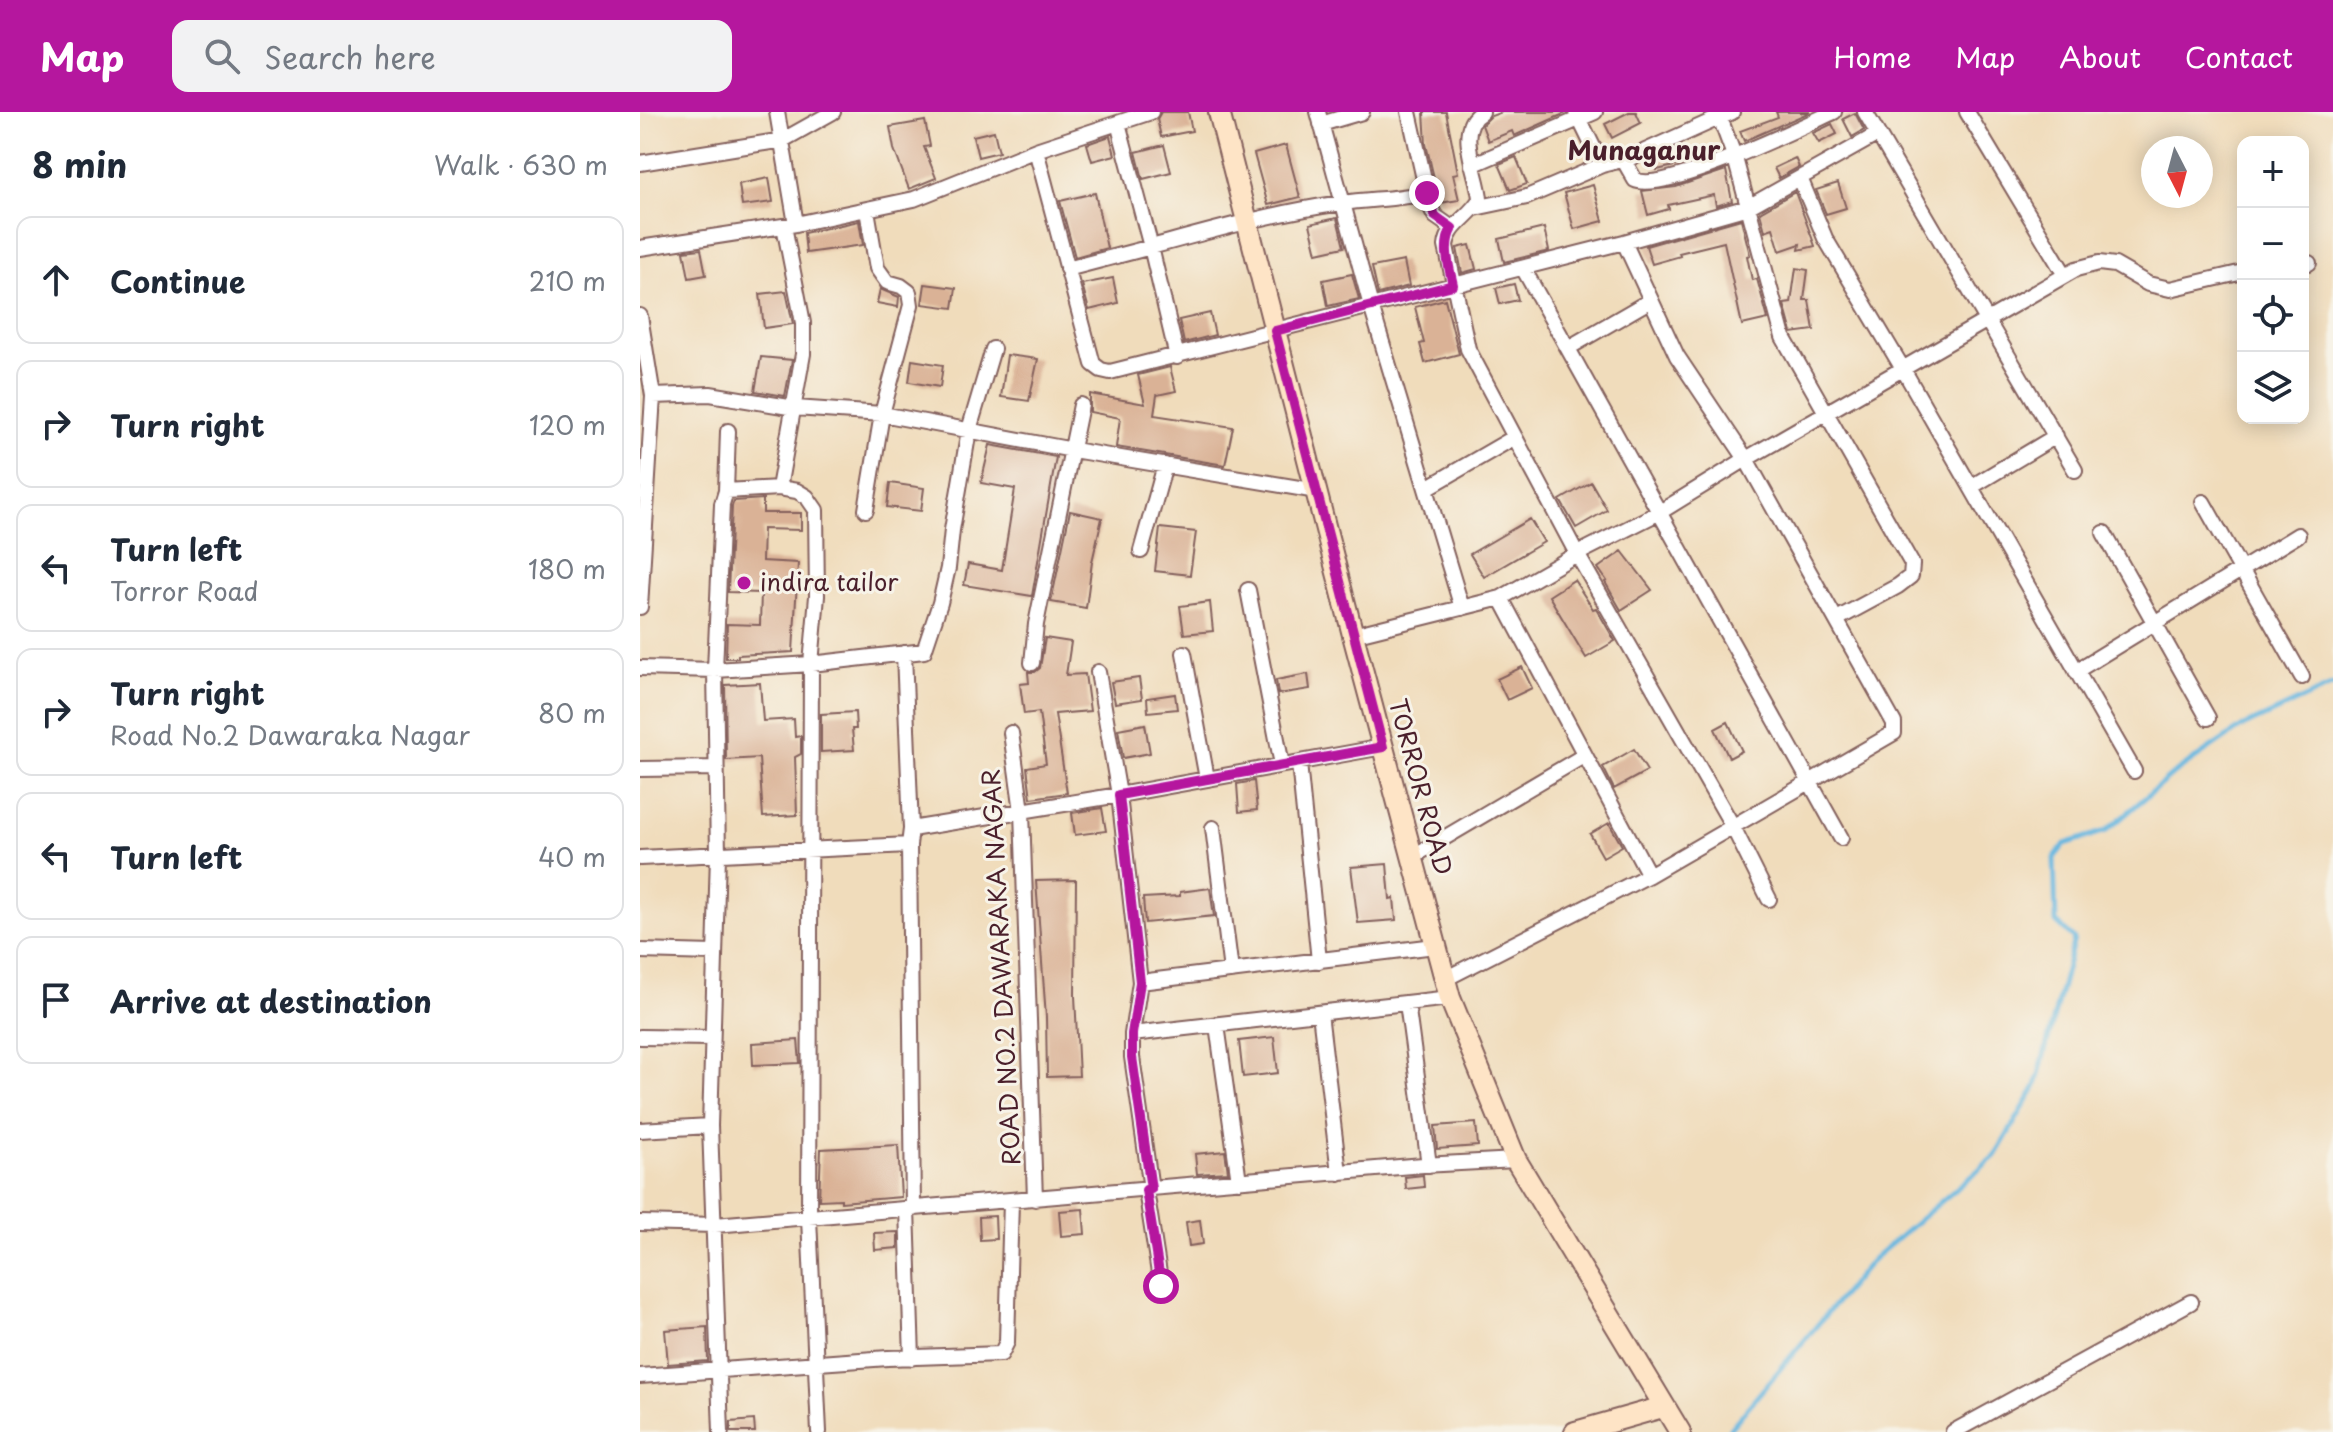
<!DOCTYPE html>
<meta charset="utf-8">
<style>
body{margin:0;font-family:"Playpen Sans",sans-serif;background:#f2f2f3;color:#1f2937}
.controls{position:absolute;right:24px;top:24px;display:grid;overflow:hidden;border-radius:16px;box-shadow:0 4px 20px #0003}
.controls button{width:72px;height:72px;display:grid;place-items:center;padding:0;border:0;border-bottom:2px solid #e0e1e3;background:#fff;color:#1f2937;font:40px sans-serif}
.compass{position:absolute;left:1501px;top:24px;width:72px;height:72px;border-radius:50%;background:#fff;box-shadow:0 4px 20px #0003;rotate:174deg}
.stop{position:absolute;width:24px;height:24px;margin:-18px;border:6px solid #b5179e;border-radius:50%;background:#fff}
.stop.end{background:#b5179e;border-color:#fff;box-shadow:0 2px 8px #0008}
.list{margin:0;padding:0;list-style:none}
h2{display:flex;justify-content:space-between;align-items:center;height:104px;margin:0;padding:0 32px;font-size:34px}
h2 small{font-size:26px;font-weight:400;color:#747a83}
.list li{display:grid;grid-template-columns:52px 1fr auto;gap:24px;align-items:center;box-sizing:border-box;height:128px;margin:0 16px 16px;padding:0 16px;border:2px solid #e0e1e3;border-radius:16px}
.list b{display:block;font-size:30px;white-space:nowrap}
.list p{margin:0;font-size:26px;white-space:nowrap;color:#747a83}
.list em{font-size:26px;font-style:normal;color:#747a83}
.icon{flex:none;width:44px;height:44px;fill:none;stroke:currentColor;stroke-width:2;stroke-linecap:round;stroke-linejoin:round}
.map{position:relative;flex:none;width:1693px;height:1320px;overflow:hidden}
header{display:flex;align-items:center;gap:48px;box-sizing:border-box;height:112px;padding:0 40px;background:#b5179e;color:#fff}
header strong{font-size:38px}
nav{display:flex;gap:44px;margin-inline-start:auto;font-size:28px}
.search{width:560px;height:72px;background:#f2f2f3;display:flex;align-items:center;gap:20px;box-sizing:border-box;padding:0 28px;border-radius:16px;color:#747a83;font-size:30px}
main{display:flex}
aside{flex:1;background:#fff}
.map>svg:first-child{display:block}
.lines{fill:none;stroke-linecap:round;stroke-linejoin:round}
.stream{stroke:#64b5df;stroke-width:5}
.building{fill:#dab296}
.street-casing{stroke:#84615d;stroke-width:18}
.secondary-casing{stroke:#84615d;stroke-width:24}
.street{stroke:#fff;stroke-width:14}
.secondary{stroke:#fee4c6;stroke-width:20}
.route{stroke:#b5179e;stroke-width:10}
.poi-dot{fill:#b5179e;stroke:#f7f3e8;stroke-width:3}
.labels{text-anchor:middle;stroke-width:6;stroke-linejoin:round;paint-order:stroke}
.poi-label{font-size:24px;fill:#4a1f2b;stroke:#f7f3e8;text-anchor:start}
.street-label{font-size:24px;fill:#4a1f2b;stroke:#f7f3e8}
.neighbourhood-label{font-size:26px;font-weight:bold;fill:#4a1f2b;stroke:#f7f3e8}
</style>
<header>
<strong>Map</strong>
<div class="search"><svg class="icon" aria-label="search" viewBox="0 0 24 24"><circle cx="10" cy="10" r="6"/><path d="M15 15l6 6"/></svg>Search here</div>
<nav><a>Home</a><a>Map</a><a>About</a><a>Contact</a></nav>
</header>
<main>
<aside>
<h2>8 min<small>Walk · 630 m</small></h2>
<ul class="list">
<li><svg class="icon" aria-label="ahead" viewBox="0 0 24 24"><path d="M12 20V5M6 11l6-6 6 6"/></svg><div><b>Continue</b></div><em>210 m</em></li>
<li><svg class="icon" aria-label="right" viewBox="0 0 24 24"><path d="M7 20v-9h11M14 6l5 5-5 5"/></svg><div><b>Turn right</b></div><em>120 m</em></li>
<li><svg class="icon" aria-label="left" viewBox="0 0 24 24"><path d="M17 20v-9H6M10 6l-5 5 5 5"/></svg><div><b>Turn left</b><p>Torror Road</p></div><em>180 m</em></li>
<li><svg class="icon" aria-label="right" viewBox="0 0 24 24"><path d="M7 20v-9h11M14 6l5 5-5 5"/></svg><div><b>Turn right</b><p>Road No.2 Dawaraka Nagar</p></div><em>80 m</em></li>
<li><svg class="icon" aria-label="left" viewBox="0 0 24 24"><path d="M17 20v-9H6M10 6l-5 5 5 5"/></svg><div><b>Turn left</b></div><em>40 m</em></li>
<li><svg class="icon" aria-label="arrive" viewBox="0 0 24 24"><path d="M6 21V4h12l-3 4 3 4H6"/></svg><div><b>Arrive at destination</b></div></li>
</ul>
</aside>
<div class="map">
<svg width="1693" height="1320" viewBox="0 0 1693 1320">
<rect width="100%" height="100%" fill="#f7f3e8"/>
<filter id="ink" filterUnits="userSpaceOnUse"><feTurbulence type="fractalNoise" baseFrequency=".0125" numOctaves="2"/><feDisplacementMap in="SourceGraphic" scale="16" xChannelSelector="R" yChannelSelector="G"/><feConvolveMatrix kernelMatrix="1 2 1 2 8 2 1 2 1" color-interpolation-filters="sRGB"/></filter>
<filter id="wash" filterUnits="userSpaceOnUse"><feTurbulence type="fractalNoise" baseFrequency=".006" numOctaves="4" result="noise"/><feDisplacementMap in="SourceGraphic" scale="32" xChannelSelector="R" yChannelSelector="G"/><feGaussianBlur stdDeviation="1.8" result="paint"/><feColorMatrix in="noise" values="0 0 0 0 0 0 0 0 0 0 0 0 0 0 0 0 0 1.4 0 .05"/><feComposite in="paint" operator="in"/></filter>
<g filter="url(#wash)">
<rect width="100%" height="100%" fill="#f0dcbb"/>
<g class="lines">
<!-- stream -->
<path class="stream" d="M1087 1320 1233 1147 1355 1044 1396 974 1434 827 1416 810 1414 746 1425 732 1466 719 1533 662 1600 616 1693 573"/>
</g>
<g id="blocks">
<!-- building -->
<path class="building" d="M521 0H548L552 19 521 25 517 7Z
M784 0H806L818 61 813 62 819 88 800 91 786 32Z
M862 0H926V1L874 24 872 19 848 29 842 13 851 4Z
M989 0H996L1001 11 972 26 965 12Z
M1136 0H1170L1104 29 1100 19 1138 5Z
M1215 1 1224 18 1212 25 1203 7Z
M285 9 290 34 284 35 296 66 269 77 254 37 250 15Z
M1192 12 1197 22 1179 31 1173 21Z
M354 19 359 40 338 45 333 24Z
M470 24 475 43 452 49 447 32Z
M524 33 531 60 503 67 496 40Z
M646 33 660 85 628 93 614 42Z
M1041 34 1047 51 1017 58 1013 46Z
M876 45 887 72 870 78 859 52Z
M1155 46 1159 55 1139 66 1134 56Z
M1086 58 1092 89 1076 94 1074 83 1028 93 1029 97 1008 103 1002 79 1036 75Z
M129 66 133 90 102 94 99 72Z
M1198 71 1206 96 1186 102 1176 78Z
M953 73 963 109 934 117 924 81Z
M1155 80 1175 134 1159 138 1160 132 1140 139 1133 116 1125 119 1120 100Z
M455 81 467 136 435 145 420 89Z
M697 106 704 135 677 141 670 112Z
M1101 107 1110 143 1107 144 1112 168 1117 167 1128 207 1102 213 1084 130 1039 141 1040 144 1012 152 1006 134Z
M219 109 223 133 166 141 164 121Z
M904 116 909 139 864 150 859 127Z
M830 133 836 157 822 161 817 136Z
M61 137 66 163 49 166 44 139Z
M764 149 769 174 738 182 732 155Z
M1156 156 1168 158 1164 188H1169L1174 218 1152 221 1144 192 1151 191Z
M712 162 719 187 688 194 683 168Z
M473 166 478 191 449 198 442 172Z
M285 172 316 176 313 196 282 192Z
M874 172 878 188 860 192 856 176Z
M240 177 259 185 258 195 237 191Z
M146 179 153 212 124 216 120 182Z
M805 187 819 242 785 251 780 232 784 231 775 195Z
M570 201 575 223 544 231 539 208Z
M367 243 398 247 389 289 361 285Z
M121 245 152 248 145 284 115 279Z
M272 248 303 253 300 275 269 270Z
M530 255 536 279 517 283 514 303 593 315 585 353 476 335 480 306 450 300V282L505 292 498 263Z
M350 333 416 345 392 484 324 473 328 452 362 458 375 377 341 371Z
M951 370 967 398 936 416 920 388Z
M250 371 284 376 281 399 247 395Z
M123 387V401H161V418L123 417 122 449 158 451 153 540 98 543V546H86L87 512 120 513 121 481 88 480 92 394 94 389Z
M430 399 462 406 452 450 446 496 411 490Z
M890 407 904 430 844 465 830 442Z
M520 416 556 420 550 463 515 459Z
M982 439 1012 478 981 498 965 470 967 469 958 456Z
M934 468 953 497 956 496 975 529 946 546 909 484Z
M570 490 573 519 544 522 540 494Z
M405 526 431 530 426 563 445 562 450 599 415 602 427 681 391 686 387 655 406 652 399 600 384 602 380 572 389 571 388 560H395L400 556Z
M882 555 892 576 867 588 857 567Z
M668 562 670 577 638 582 636 568Z
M499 566 502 587 475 591 471 570Z
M120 571 123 609 154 607 155 625 161 624V642L155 645 157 703 123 705 119 646 86 648 85 573Z
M535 582 537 597 508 600 507 586Z
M215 600 216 617H212L214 638 181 640V602Z
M1088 610 1102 639 1089 646 1075 617Z
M505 612 510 641 483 646 478 617Z
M994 637 1007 659 974 677 963 655Z
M614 669 617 698 599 700 597 672Z
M462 696 466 719 435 723 432 701Z
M969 711 982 734 963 745 950 722Z
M747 752 750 787 754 786 756 808 718 811 711 755Z
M436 768 435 884 439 964 407 965 406 905 396 769Z
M570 776 574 804 505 811 503 786 540 784V780Z
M634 925 638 961 603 965 599 929Z
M158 928 160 951 113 953 112 931Z
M836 1011 838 1034 797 1037 795 1014Z
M258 1033 261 1085 201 1090V1087L179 1088 181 1037Z
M585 1039 588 1060 557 1062 555 1042Z
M783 1063 784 1075 766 1077 765 1065Z
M443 1097 445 1122 421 1124 419 1099Z
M355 1104 356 1127 340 1128 339 1105Z
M560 1108 563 1132 549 1134 546 1110Z
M258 1120V1136L235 1138 234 1121Z
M67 1215 68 1249 28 1252 25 1218Z
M114 1308 115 1320H91V1310Z"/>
</g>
</g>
<g filter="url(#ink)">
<use href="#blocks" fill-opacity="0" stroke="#84615d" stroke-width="2"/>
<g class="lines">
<defs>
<path id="street" d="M137 0 156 112
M678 0 731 194 822 496
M769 0 790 94 795 104 812 116
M842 0C813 16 839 63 840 87 830 105 808 113 806 134L828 237 937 442 1092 713 1129 787
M936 0 962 53
M1327 0 1425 163
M1080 6 1095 46 1143 225 1272 452 1271 464 1258 474 1197 507
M681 12 722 0
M1238 22 1435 358
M396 38 453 252 461 258 470 260 984 130 1108 95 1238 22 1225 0
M983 47 995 68C1024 82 1161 15 1194 0
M0 51 143 28 193 0
M832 53 955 0
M1160 66 1185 126 1263 257 1494 659
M835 96 887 85 962 53 990 46 1092 0
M0 136 156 112 274 87 396 38 511 0
M1663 151H1669
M883 156 1201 726
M427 157 511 135 478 11
M0 204 13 284 0 495
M928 236 1011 188
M537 245 511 135C574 118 637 100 702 91 731 87 759 87 787 81
M13 284 70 282 155 296 242 302 433 338 677 379
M1331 375 1416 324
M139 376 163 242V211L144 114
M787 376 875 325
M86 379 88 319
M1563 390 1662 565
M226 398 242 302 271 193 269 180 261 174 247 170 237 156 227 98
M1464 421 1568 606
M501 439 525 353
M608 478 642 653
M861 486 1009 763
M713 523 861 486 937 442 1020 400 1106 347 1436 157 1459 151 1475 153 1508 172 1530 177 1603 160
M264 541 271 717 269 733 273 1097
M544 541 567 667
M392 551 396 512 441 293
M0 556 75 558 82 392 86 379 139 376 157 379 167 385 176 398 177 484 171 552 169 1106 179 1320
M1436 559 1658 423
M458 560 479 683 500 870 795 834
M371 621 382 699 395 1087
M659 651 679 849
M0 657 75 656
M573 716 591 859
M271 717 479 683 743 635
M772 745 945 643
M0 746 269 733
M0 839 74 841
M805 867 1009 763 1254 621V611L1106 347 1037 244 984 130
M500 870 492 922V945L511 1077
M767 891 789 1053
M680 901 699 1061
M577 913 599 1069
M492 922 810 886
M0 925 72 926
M0 1018 70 1014
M506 1078 521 1174
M267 1097 272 1246
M0 1111 75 1113 783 1053 876 1048
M0 1264 248 1246 361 1242 367 1230 371 1089
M81 1320 70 1014 78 743 75 558 171 552 284 539 300 491 308 456 312 418 329 318 353 237
M1313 1320 1551 1190"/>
<path id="secondary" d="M579 0 713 523 810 886 876 1048 1040 1320
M935 1320 1023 1295"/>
</defs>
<!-- street casing -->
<use href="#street" class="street-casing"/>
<!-- secondary casing -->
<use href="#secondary" class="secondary-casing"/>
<!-- street -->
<use href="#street" class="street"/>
<!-- secondary -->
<use href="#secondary" class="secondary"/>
</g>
</g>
<g class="lines" filter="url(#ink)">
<!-- route -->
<path class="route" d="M521 1174 506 1078 511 1077 492 945V922L500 870 479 683 743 635 635 219 813 173C809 154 802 134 812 116L795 104 787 81"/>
</g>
<!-- markers -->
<circle class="poi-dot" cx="104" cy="471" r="8"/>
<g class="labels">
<!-- poi labels -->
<g class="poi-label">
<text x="120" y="479">indira tailor</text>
</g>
<!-- street labels -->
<g class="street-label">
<text transform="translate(780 675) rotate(75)" y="8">TORROR ROAD</text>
<text transform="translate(362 855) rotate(-93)" y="8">ROAD NO.2 DAWARAKA NAGAR</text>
</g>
<!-- neighbourhood labels -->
<g class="neighbourhood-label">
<text x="1004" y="48">Munaganur</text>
</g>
</g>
</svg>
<div class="controls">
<button>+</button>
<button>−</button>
<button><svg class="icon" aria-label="locate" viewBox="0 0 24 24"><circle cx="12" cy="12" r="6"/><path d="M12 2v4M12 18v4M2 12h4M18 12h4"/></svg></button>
<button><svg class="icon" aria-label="layers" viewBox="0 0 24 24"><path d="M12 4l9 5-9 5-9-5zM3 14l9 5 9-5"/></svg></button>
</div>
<svg class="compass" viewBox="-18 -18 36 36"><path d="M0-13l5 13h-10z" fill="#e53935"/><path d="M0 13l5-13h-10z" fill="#747a83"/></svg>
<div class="stop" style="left:521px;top:1174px"></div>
<div class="stop end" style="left:787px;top:81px"></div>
</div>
</main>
